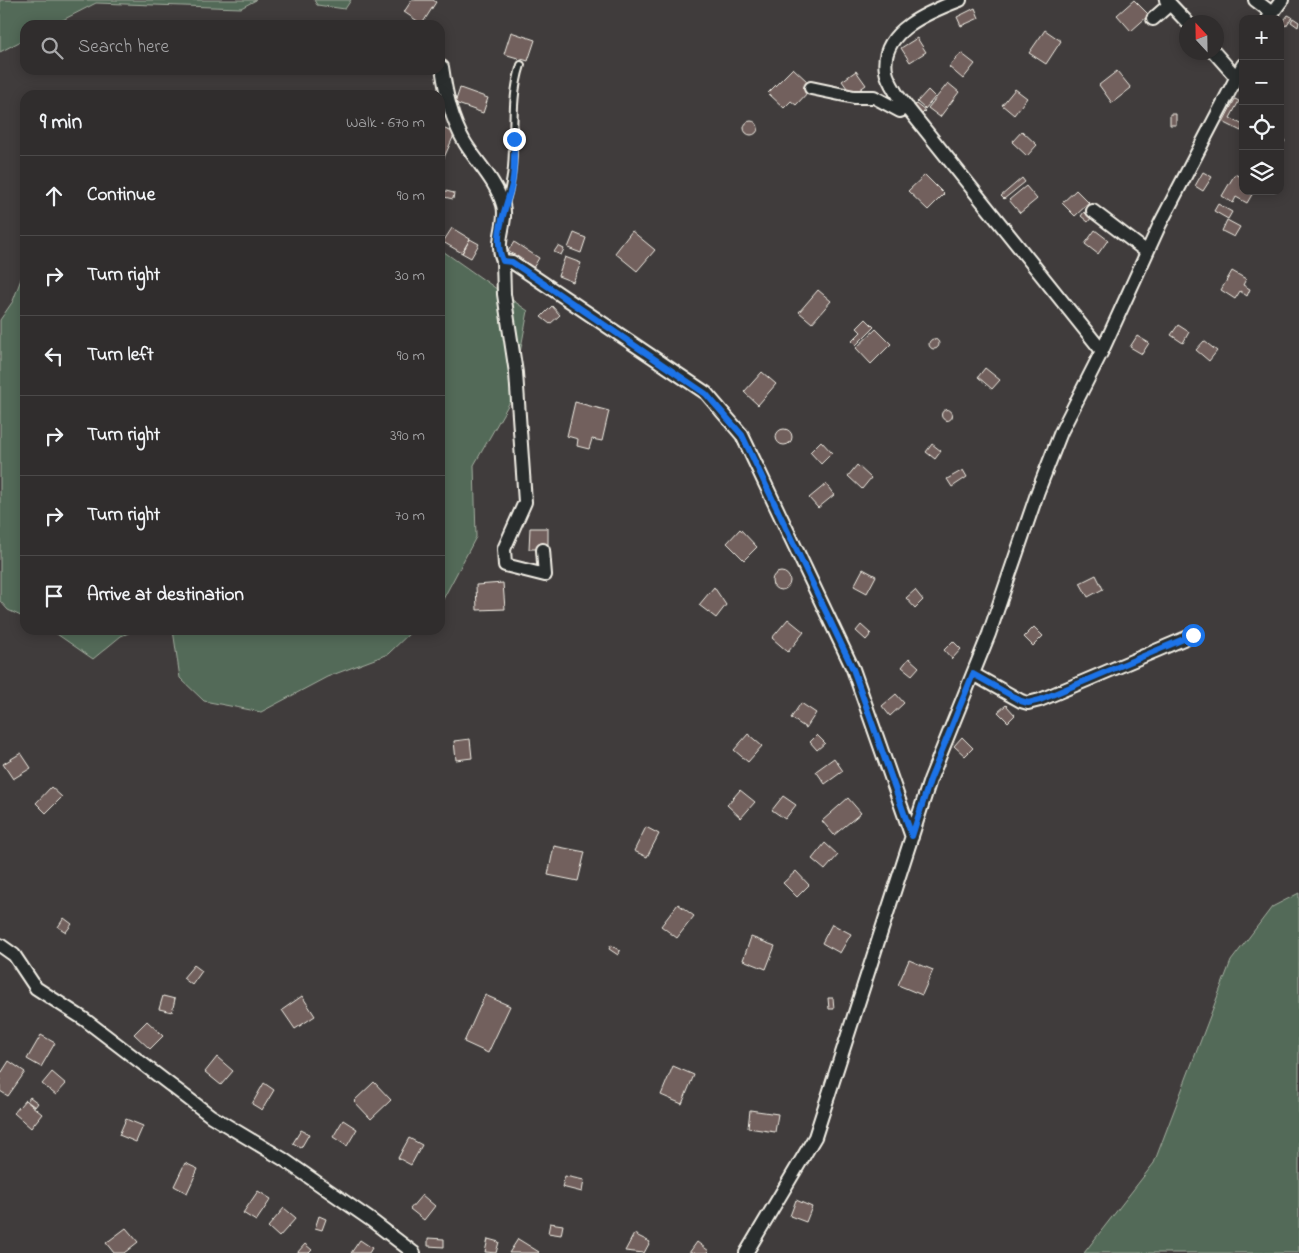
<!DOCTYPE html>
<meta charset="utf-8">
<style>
body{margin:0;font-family:"Indie Flower",sans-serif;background:#3c3939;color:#f1f3f6}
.controls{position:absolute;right:15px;top:15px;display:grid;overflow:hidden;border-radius:10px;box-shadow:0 2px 12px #0003}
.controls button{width:45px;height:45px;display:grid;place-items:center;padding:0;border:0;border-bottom:1px solid #4b4949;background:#302d2d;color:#f1f3f6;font:25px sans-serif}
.compass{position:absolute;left:1179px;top:15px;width:45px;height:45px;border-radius:50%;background:#302d2d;box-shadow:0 2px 12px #0003;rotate:338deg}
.stop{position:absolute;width:15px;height:15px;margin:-11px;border:4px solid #1a73e8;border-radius:50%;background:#fff}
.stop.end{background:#1a73e8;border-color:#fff;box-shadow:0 1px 5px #0008}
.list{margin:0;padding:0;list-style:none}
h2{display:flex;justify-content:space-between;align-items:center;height:65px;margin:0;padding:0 20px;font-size:21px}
h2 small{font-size:16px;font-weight:400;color:#a8a8aa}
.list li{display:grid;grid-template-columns:32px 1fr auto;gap:15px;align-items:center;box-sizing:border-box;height:80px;padding:0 20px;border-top:1px solid #4b4949}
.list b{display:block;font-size:19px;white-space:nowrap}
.list em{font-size:16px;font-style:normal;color:#a8a8aa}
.icon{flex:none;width:28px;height:28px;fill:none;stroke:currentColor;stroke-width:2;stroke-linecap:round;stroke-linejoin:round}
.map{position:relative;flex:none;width:1299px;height:1253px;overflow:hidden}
.search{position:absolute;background:#302d2d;box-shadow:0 2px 12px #0003;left:20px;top:20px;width:425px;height:55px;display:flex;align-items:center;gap:12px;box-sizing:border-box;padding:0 18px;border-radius:15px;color:#a8a8aa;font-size:19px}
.panel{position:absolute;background:#302d2d;box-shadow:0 2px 12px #0003;left:20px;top:90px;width:425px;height:545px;border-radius:15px}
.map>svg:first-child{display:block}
.green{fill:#536b59;stroke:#a4aea0}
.building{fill:#72605d;stroke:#f4f1e8}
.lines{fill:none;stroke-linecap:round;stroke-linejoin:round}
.lane-casing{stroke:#f4f1e8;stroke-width:10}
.street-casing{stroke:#f4f1e8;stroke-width:16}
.lane{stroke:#2a2d2e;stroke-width:6}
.street{stroke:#2a2d2e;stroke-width:12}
.route{stroke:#1a73e8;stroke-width:6}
</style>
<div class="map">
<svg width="1299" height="1253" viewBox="0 0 1299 1253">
<rect width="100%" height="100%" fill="#403c3c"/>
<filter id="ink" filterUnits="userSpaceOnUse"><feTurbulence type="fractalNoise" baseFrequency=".02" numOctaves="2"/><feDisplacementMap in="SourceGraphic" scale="10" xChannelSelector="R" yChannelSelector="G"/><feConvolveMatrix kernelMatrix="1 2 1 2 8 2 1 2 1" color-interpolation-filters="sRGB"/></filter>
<g filter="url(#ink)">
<!-- green -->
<path class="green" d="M0 0H256L241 8 96 3 53 25H25V39L0 52Z
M314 0H351L345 9 317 5Z
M440 249 528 311 511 400 474 465 476 537 440 605Z
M25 268V618L8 610 0 601V320L13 301Z
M51 630H136L121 636 93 659Z
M173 630H413L388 654 327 677 261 712 204 701 180 678Z
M1299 893V1253H1084L1154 1163 1231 961 1272 907Z"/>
<!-- building -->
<path class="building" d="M412 0H433L436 2 422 24 404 12Z
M1134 0 1149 15 1131 31 1117 15Z
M975 8 979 18 961 26 957 17Z
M1288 15 1292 17 1286 26 1282 23Z
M1293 18 1299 22 1298 27 1291 22Z
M1045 30 1061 41 1046 64 1029 53Z
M511 32 535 40 528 61 504 54Z
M917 38 926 52 910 62 901 48Z
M961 53 975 64 963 79 949 67Z
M793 68 808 82 805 86 810 90 796 105 791 101 784 108 768 93Z
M856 71 866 85 852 95 842 81Z
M1117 71 1131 88 1112 103 1099 85Z
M948 83 959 92 940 117 928 108Z
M460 88 488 98 483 113 455 103Z
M1015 89 1027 98 1014 115 1002 105Z
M928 90 935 97 925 109 917 102Z
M1235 99 1239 101 1230 118 1243 125 1241 131 1223 122Z
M916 104 925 111 920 116 912 109Z
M1170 114H1176V125H1170Z
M744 128a7 7 0 1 1 14 0a7 7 0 1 1-14 0Z
M440 127 455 133 442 162H440Z
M1022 131 1037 145 1027 156 1012 142Z
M1280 135 1285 141 1280 148Z
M1203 172 1212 177 1203 191 1195 186Z
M1235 174 1243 179V191H1254L1247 203 1236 197 1233 203 1222 196Z
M925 175 944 194 928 210 908 191Z
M1022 178 1025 182 1004 199 1001 196Z
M1026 186 1037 199 1020 213 1009 200Z
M442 190 454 193 453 199 440 196Z
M1076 190 1089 203 1075 216 1062 203Z
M1218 204 1232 212 1228 219 1214 211Z
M1084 212 1091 218 1088 222 1081 216Z
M1227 220 1240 227 1234 237 1222 231Z
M452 228 470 239 462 253 443 242Z
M1095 230 1108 240 1098 254 1085 244Z
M632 231 655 250 637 271 615 253Z
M574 233 586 238 581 253 568 248Z
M470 239 479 244 471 258 462 253Z
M514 242 539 258 533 268 508 251Z
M558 246 564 249 561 255 554 252Z
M565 257 581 263 573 282 558 276Z
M1232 271 1246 279 1243 285 1250 289 1247 296 1240 291 1235 299 1221 290Z
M818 290 831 301 812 323 799 312Z
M552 306 560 315 550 324 541 317Z
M866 319 874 327 856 345 852 341 861 332 857 328Z
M1178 325 1189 332 1183 343 1171 335Z
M876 329 891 344 871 364 856 348Z
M1137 336 1149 343 1142 354 1130 347Z
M929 344a5 5 0 1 1 10 0a5 5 0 1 1-10 0Z
M1204 341 1217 351 1209 361 1196 350Z
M985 368 1000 380 992 389 978 377Z
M762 372 776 384 758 405 744 392Z
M575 402 609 411 602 441 592 439 589 449 577 446 578 439 567 436Z
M941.5 415a5.5 5.5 0 1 1 11 0a5.5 5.5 0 1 1-11 0Z
M776 437a8 8 0 1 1 16 0a8 8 0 1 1-16 0Z
M821 441 832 453 821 464 810 452Z
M932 444 941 451 935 459 926 452Z
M857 465 871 478 862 489 848 476Z
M963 470 967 477 952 487 947 479Z
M826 484 834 495 818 508 809 498Z
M530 528H548V549H529Z
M740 529 757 547 744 560 727 543Z
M863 569 876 576 867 593 854 586Z
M772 581a9 9 0 1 1 18 0a9 9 0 1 1-18 0Z
M1096 575 1103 589 1088 597 1080 583Z
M503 583 505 609 477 610 476 585Z
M714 587 726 605 716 618 699 605Z
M915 590 923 600 915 608 906 598Z
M788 619 804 632 788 652 772 638Z
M861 625 871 634 866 640 856 631Z
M1034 627 1043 636 1033 646 1024 637Z
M953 641 961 649 952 659 944 650Z
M909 658 919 667 912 675 902 667Z
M896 694 904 703 890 716 882 706Z
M801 703 816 713 806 728 791 718Z
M1006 705 1015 715 1008 722 998 712Z
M748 734 762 746 748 762 734 750Z
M817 735 825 743 817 750 810 742Z
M962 737 973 748 965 756 954 746Z
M470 739 472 758 456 760 454 741Z
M21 753 31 768 13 779 3 764Z
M834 758 843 771 825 784 816 771Z
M51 787 62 797 46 813 36 803Z
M740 790 755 802 741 818 727 805Z
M783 796 796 805 785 819 772 810Z
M848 798 861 813 834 835 822 821Z
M646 827 659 834 647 857 634 851Z
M825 843 838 855 825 870 812 859Z
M554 846 585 852 578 881 548 875Z
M796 871 809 885 797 897 783 883Z
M678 904 694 916 677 938 661 926Z
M64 918 72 924 66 932 58 927Z
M832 924 851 934 840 953 822 943Z
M751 937 775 946 766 969 743 960Z
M611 945 620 951 618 955 609 949Z
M909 960 933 970 922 995 898 985Z
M194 965 202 971 192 985 183 978Z
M485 995 510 1006 488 1053 464 1042Z
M163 996 175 999 172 1012 159 1009Z
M302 996 315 1016 295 1029 282 1010Z
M828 998H833L834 1009H829Z
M147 1021 163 1036 150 1049 134 1034Z
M41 1035 55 1043 41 1067 27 1059Z
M217 1057 233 1071 221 1085 205 1072Z
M9 1061 25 1072 8 1096 0 1091V1075Z
M673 1066 694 1075 682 1104 661 1095Z
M52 1072 66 1084 56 1095 42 1084Z
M374 1082 391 1100 371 1119 354 1101Z
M264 1083 274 1090 262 1110 252 1104Z
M30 1097 38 1103 35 1107 27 1101Z
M25 1100 42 1114 31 1128 14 1113Z
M750 1110 778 1114 775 1132 748 1128Z
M126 1119 143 1126 136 1142 119 1135Z
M343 1120 357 1129 347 1146 333 1137Z
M301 1130 309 1134 301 1148 293 1143Z
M409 1138 422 1145 411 1165 398 1158Z
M185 1163 198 1169 187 1193 174 1186Z
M565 1176 584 1180 582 1192 562 1187Z
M258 1191 271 1199 256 1221 243 1213Z
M422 1195 435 1206 424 1220 410 1209Z
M796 1200 812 1207 806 1222 790 1216Z
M284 1208 296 1218 279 1237 268 1227Z
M319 1216 326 1219 322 1230 315 1228Z
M550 1223 563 1225 561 1235 548 1233Z
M126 1228 138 1242 124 1253H114L106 1243Z
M634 1234 650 1242 644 1253 625 1251Z
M428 1238 444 1239V1247L428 1246Z
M488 1239 499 1242 496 1253 485 1252Z
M518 1239 539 1252 538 1253H509Z
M360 1240 372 1248 369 1253H351Z
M697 1242 709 1251 707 1253H689Z
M305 1244 312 1250 309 1253H297Z"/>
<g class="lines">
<defs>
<path id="lane" d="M504 206C521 159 506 111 521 65"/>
<path id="street" d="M960 0C931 11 879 31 886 71 887 79 894 89 898 96L1102 351
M1255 0 1272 13
M1170 4 1187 22
M1153 19 1170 4 1166 0
M1268 19 1282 0
M1214 52 1236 77
M442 67C446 94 451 119 465 143 478 164 496 181 503 205 508 223 494 241 503 261L512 262 706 393 742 435 853 669 912 837
M811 88 854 97H874L900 111 908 108
M1093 211 1147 252
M503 261 504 294 516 373 525 502 504 549 505 565 545 575 543 550
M973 674 1021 701 1028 703 1040 700 1193 635
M0 945 14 955 36 988 84 1019 211 1116 283 1159 371 1220 414 1253
M746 1253 815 1137 930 780 989 634 1038 491 1061 432 1102 351 1160 224 1243 65"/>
</defs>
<!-- lane casing -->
<use href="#lane" class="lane-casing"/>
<!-- street casing -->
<use href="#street" class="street-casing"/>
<!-- lane -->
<use href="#lane" class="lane"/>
<!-- street -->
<use href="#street" class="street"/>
</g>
</g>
<g class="lines" filter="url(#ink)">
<!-- route -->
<path class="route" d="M514 139C514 154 515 170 512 185 506 209 492 237 503 261L512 262 706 394 742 435 853 669 912 836 930 780 973 674 1021 701 1028 703 1040 700 1193 635"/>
</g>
</svg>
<div class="controls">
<button>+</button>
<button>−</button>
<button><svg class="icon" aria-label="locate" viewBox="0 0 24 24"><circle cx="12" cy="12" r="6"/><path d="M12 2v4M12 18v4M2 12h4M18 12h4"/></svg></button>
<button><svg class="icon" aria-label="layers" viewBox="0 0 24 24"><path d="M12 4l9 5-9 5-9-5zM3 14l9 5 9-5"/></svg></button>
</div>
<svg class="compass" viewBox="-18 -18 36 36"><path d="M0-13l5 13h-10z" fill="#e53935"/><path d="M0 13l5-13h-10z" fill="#a8a8aa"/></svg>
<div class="stop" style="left:1193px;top:635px"></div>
<div class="stop end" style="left:514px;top:139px"></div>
<div class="search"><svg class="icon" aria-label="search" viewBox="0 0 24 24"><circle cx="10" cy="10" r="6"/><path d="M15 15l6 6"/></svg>Search here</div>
<section class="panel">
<h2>9 min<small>Walk · 670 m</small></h2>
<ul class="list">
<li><svg class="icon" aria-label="ahead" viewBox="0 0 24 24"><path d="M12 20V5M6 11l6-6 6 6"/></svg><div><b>Continue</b></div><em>90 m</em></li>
<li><svg class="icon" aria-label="right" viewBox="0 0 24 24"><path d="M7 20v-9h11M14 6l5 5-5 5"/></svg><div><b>Turn right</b></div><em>30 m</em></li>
<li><svg class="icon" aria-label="left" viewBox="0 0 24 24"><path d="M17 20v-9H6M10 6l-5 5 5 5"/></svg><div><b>Turn left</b></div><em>90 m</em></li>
<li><svg class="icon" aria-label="right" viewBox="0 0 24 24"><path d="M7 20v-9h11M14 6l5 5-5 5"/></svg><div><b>Turn right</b></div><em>390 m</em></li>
<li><svg class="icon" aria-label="right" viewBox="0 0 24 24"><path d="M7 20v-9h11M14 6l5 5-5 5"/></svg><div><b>Turn right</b></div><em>70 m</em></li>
<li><svg class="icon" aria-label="arrive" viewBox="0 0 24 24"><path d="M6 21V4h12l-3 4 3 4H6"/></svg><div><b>Arrive at destination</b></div></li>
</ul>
</section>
</div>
